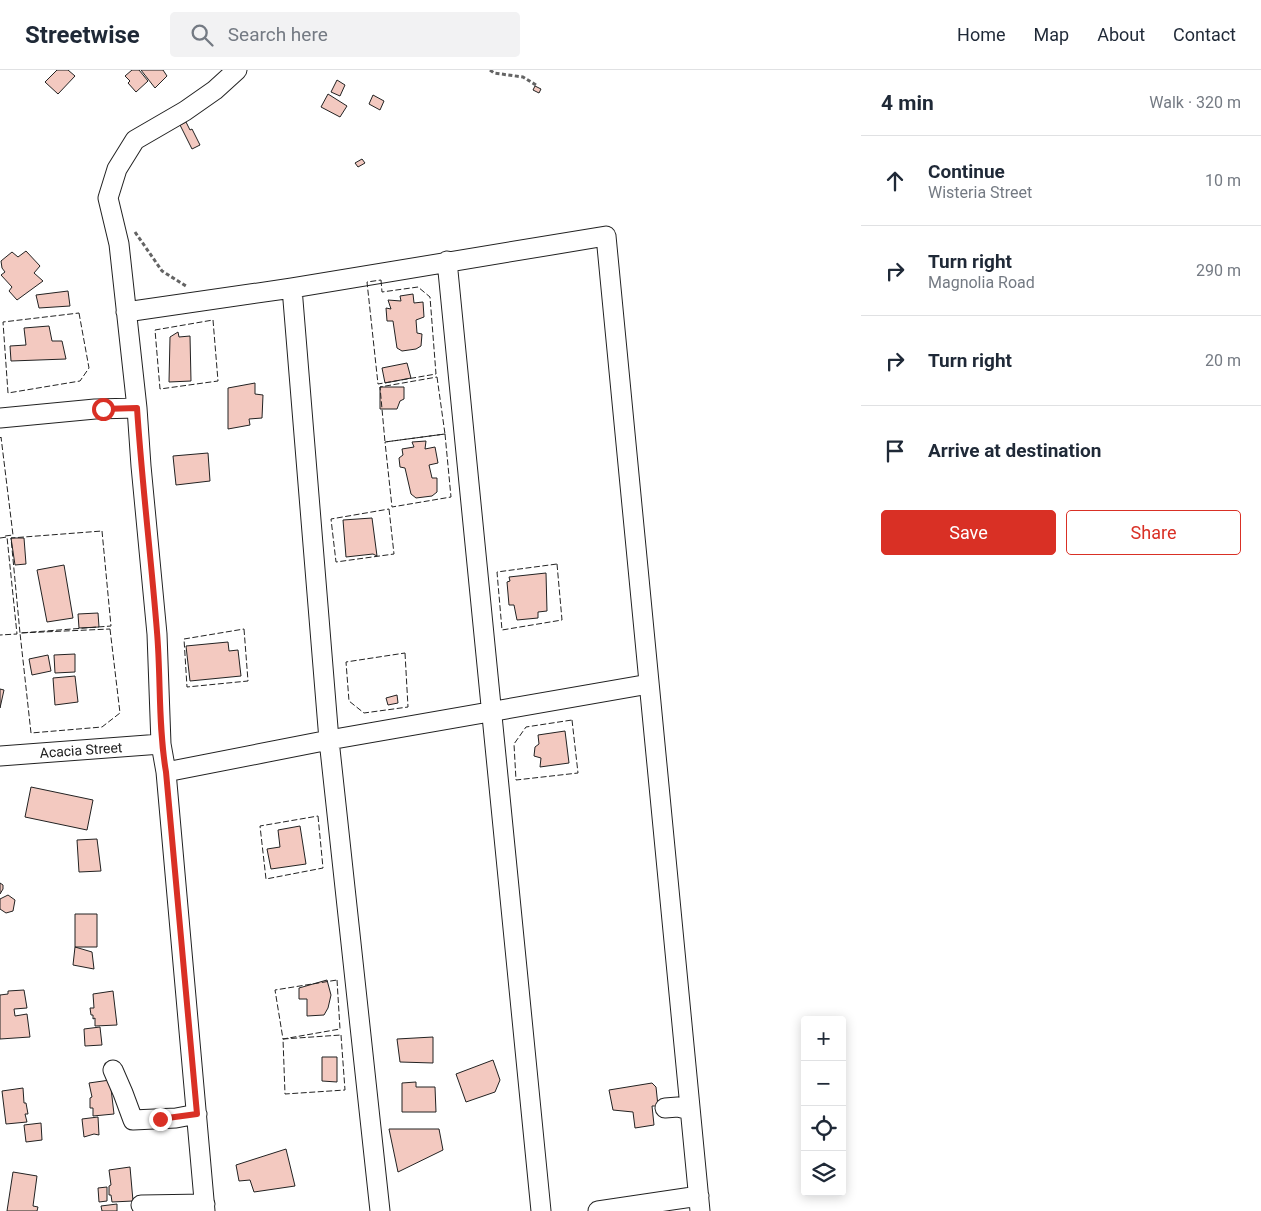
<!DOCTYPE html>
<meta charset="utf-8">
<style>
body{margin:0;font-family:Roboto,sans-serif;background:#f2f2f3;color:#1f2937}
.controls{position:absolute;right:15px;bottom:15px;display:grid;overflow:hidden;border-radius:5px;box-shadow:0 2px 12px #0003}
.controls button{width:45px;height:45px;display:grid;place-items:center;padding:0;border:0;border-bottom:1px solid #e0e1e3;background:#fff;color:#1f2937;font:25px sans-serif}
.stop{position:absolute;width:15px;height:15px;margin:-11px;border:4px solid #d93025;border-radius:50%;background:#fff}
.stop.end{background:#d93025;border-color:#fff;box-shadow:0 1px 5px #0008}
.list{margin:0;padding:0;list-style:none}
h2{display:flex;justify-content:space-between;align-items:center;height:65px;margin:0;padding:0 20px;font-size:21px}
h2 small{font-size:16px;font-weight:400;color:#747a83}
.list li{display:grid;grid-template-columns:32px 1fr auto;gap:15px;align-items:center;box-sizing:border-box;height:90px;padding:0 20px;border-top:1px solid #e0e1e3}
.list b{display:block;font-size:19px;white-space:nowrap}
.list p{margin:0;font-size:16px;white-space:nowrap;color:#747a83}
.list em{font-size:16px;font-style:normal;color:#747a83}
.actions{display:flex;gap:10px;padding:15px 20px}
.actions a{flex:1;padding:11px 0;border:1px solid #d93025;border-radius:5px;text-align:center;font-size:18px;color:#d93025}
.actions .main{background:#d93025;color:#fff}
.icon{flex:none;width:28px;height:28px;fill:none;stroke:currentColor;stroke-width:2;stroke-linecap:round;stroke-linejoin:round}
.map{position:relative;flex:none;width:861px;height:1141px;overflow:hidden}
header{display:flex;align-items:center;gap:30px;box-sizing:border-box;height:70px;padding:0 25px;background:#fff;border-bottom:1px solid #e0e1e3}
header strong{font-size:24px}
nav{display:flex;gap:28px;margin-inline-start:auto;font-size:18px}
.search{width:350px;height:45px;background:#f2f2f3;display:flex;align-items:center;gap:12px;box-sizing:border-box;padding:0 18px;border-radius:5px;color:#747a83;font-size:19px}
main{display:flex}
aside{flex:1;background:#fff}
.map>svg:first-child{display:block}
.building{fill:#f3c9c0;stroke:#222}
.lines{fill:none;stroke-linecap:round;stroke-linejoin:round}
.minor-casing{stroke:#222;stroke-width:21}
.path{stroke:#646464;stroke-width:3;stroke-dasharray:4 2.5;stroke-linecap:butt}
.minor{stroke:#fff;stroke-width:19}
.fence{stroke:#222;stroke-width:1;stroke-dasharray:6 2.5;stroke-linecap:butt}
.route{stroke:#d93025;stroke-width:6}
.labels{text-anchor:middle;stroke-width:4;stroke-linejoin:round;paint-order:stroke}
.street-label{font-size:14px;fill:#222;stroke:#fff}
</style>
<header>
<strong>Streetwise</strong>
<div class="search"><svg class="icon" aria-label="search" viewBox="0 0 24 24"><circle cx="10" cy="10" r="6"/><path d="M15 15l6 6"/></svg>Search here</div>
<nav><a>Home</a><a>Map</a><a>About</a><a>Contact</a></nav>
</header>
<main>
<div class="map">
<svg width="861" height="1141" viewBox="0 0 861 1141">
<rect width="100%" height="100%" fill="#fff"/>
<!-- building -->
<path class="building" d="M57 0H68L75 6 58 24 45 12Z
M132 0H139L148 11 136 22 128 13 130 11 125 6Z
M141 0H163L167 6 155 18Z
M337 10 345 15 340 26 331 22Z
M535 16 541 19 539 23 533 20Z
M328 24 347 36 340 47 321 37Z
M373 25 384 31 380 40 369 34Z
M186 52 190 60 192 59 200 75 192 79 180 55Z
M362 89 365 93 358 97 355 93Z
M26 181 40 196 34 203 43 211 17 230 9 221 12 217 1 205 5 202 2 198 1 191 12 182 18 187Z
M68 221 70 236 39 238 36 225Z
M413 224 414 233 423 232 424 247 416 250 417 263 422 264 421 276 416 279 402 281 397 278 393 251H387L386 238 391 239 388 230 401 231 400 226Z
M49 256 52 271H62L66 289 11 291 10 276 26 275 24 258Z
M178 262 179 267 190 266 191 311 169 312 170 267Z
M407 293 411 308 385 313 382 298Z
M255 313V324L263 325 262 348 249 349 250 355 228 359V318Z
M380 317H404V329L400 331 397 339H380Z
M426 371 425 379 435 377 438 393 429 395 432 408H437V422L432 426 416 428 411 424 405 398 400 397 399 388 403 385 402 379 414 377 412 372Z
M208 383 210 411 176 415 173 386Z
M372 448 377 486 373 484 346 487 343 450Z
M11 468H24L26 494 15 495Z
M64 495 73 548 47 552 37 500Z
M546 503 547 541 538 542V548L517 550 514 535H509L507 512 510 511 509 507Z
M98 543 99 557 79 558 78 544Z
M228 572 229 581 238 580 241 606 190 611 186 576Z
M75 584V602L55 603 54 585Z
M48 585 51 601 32 605 29 589Z
M75 606 78 632 55 635 53 608Z
M0 619 4 620 0 638Z
M397 625 398 633 388 635 386 628Z
M565 661 569 693 540 697 541 688 534 686 535 677 539 674 538 665Z
M31 717 93 730 87 760 25 747Z
M300 756 306 794 271 799 267 779 280 777 278 760Z
M97 769 101 801 79 802 77 770Z
M0 813 3 815V819L0 824Z
M8 825 15 830 13 841 6 843 0 839V829Z
M75 844H97V877H75Z
M75 877 92 882 94 899 73 895Z
M327 910 331 925 328 938 324 945 307 946V929H299V918Z
M24 920 27 938 14 939 15 946 27 944 30 967 0 969V925L8 924V921Z
M113 921 117 955 95 956V948L93 949V945H91L90 938H94L93 924Z
M100 957 102 975 85 976 84 959Z
M433 967V993L400 992 397 969Z
M322 987H337V1012L322 1011Z
M493 990 500 1010 495 1022 466 1032 456 1004Z
M110 1010 114 1044 93 1046V1038H90V1028L92 1027 89 1013Z
M416 1012V1017H435L436 1042H402V1013Z
M652 1013 656 1017 658 1036H652L654 1055 635 1058 633 1042 613 1040 609 1020Z
M23 1018 24 1033H26L28 1044H25L27 1052 6 1054 2 1021Z
M98 1047 99 1065 94 1064 84 1067 82 1049Z
M41 1053 42 1070 26 1072 24 1055Z
M389 1059H439L443 1080 398 1102Z
M286 1079 295 1116 254 1122 250 1110 239 1111 236 1095Z
M130 1097 133 1131 112 1132 111 1125H109V1116L111 1115 109 1100Z
M13 1102 37 1106 33 1136 38 1137 37 1141H7Z
M107 1117V1131L99 1132 98 1118Z
M117 1134V1141H102L101 1136Z"/>
<g class="lines">
<defs>
<path id="minor" d="M447 191 541 1141
M292 218 329 670 380 1141
M126 242 292 218 606 166 700 1141
M0 348 95 339 137 338
M0 686 161 674
M166 702 329 670 649 614
M113 1000 123 1023 133 1050 176 1048 197 1044
M665 1038 678 1037 690 1040
M141 1135 205 1134
M205 1141 166 702 161 674 157 564 141 396 137 338 119 174 108 128 117 99 135 70 185 41 215 20 237 0
M598 1141 699 1126"/>
</defs>
<!-- minor casing -->
<use href="#minor" class="minor-casing"/>
<!-- path -->
<path class="path" d="M490 0 494 3 523 7 536 15
M135 162 162 201 186 216"/>
<!-- minor -->
<use href="#minor" class="minor"/>
<!-- fence -->
<path class="fence" d="M381 210 382 222 418 217 430 227 436 304 378 314 367 212Z
M79 243 89 298 80 311 8 323 3 252Z
M213 250 218 311 160 319 155 260Z
M437 307 445 364 385 372 380 317Z
M445 364 451 427 392 437 385 372Z
M0 368 1 367 13 465 5 466
M389 439 394 484 336 492 331 449Z
M102 461 111 556 20 563 11 468Z
M0 468 7 467 17 564 0 565
M557 494 562 550 502 560 497 502Z
M110 559 120 643 102 657 31 663 20 563Z
M244 559 248 611 187 617 184 569Z
M405 583 408 637 364 643 349 631 346 592Z
M572 650 578 703 516 710 514 674 526 657Z
M318 746 323 798 266 809 260 756Z
M337 910 340 959 283 969 275 920Z
M341 965 345 1020 285 1024 283 969Z"/>
</g>
<g class="lines">
<!-- route -->
<path class="route" d="M103 339 137 338C142 413 151 487 157 562 161 609 158 656 166 702L197 1044 160 1049"/>
</g>
<g class="labels">
<!-- street labels -->
<g class="street-label">
<text transform="translate(81 680) rotate(-4)" y="5">Acacia Street</text>
</g>
</g>
</svg>
<div class="controls">
<button>+</button>
<button>−</button>
<button><svg class="icon" aria-label="locate" viewBox="0 0 24 24"><circle cx="12" cy="12" r="6"/><path d="M12 2v4M12 18v4M2 12h4M18 12h4"/></svg></button>
<button><svg class="icon" aria-label="layers" viewBox="0 0 24 24"><path d="M12 4l9 5-9 5-9-5zM3 14l9 5 9-5"/></svg></button>
</div>
<div class="stop" style="left:103px;top:339px"></div>
<div class="stop end" style="left:160px;top:1049px"></div>
</div>
<aside>
<h2>4 min<small>Walk · 320 m</small></h2>
<ul class="list">
<li><svg class="icon" aria-label="ahead" viewBox="0 0 24 24"><path d="M12 20V5M6 11l6-6 6 6"/></svg><div><b>Continue</b><p>Wisteria Street</p></div><em>10 m</em></li>
<li><svg class="icon" aria-label="right" viewBox="0 0 24 24"><path d="M7 20v-9h11M14 6l5 5-5 5"/></svg><div><b>Turn right</b><p>Magnolia Road</p></div><em>290 m</em></li>
<li><svg class="icon" aria-label="right" viewBox="0 0 24 24"><path d="M7 20v-9h11M14 6l5 5-5 5"/></svg><div><b>Turn right</b></div><em>20 m</em></li>
<li><svg class="icon" aria-label="arrive" viewBox="0 0 24 24"><path d="M6 21V4h12l-3 4 3 4H6"/></svg><div><b>Arrive at destination</b></div></li>
</ul>
<div class="actions"><a class="main">Save</a><a>Share</a></div>
</aside>
</main>
